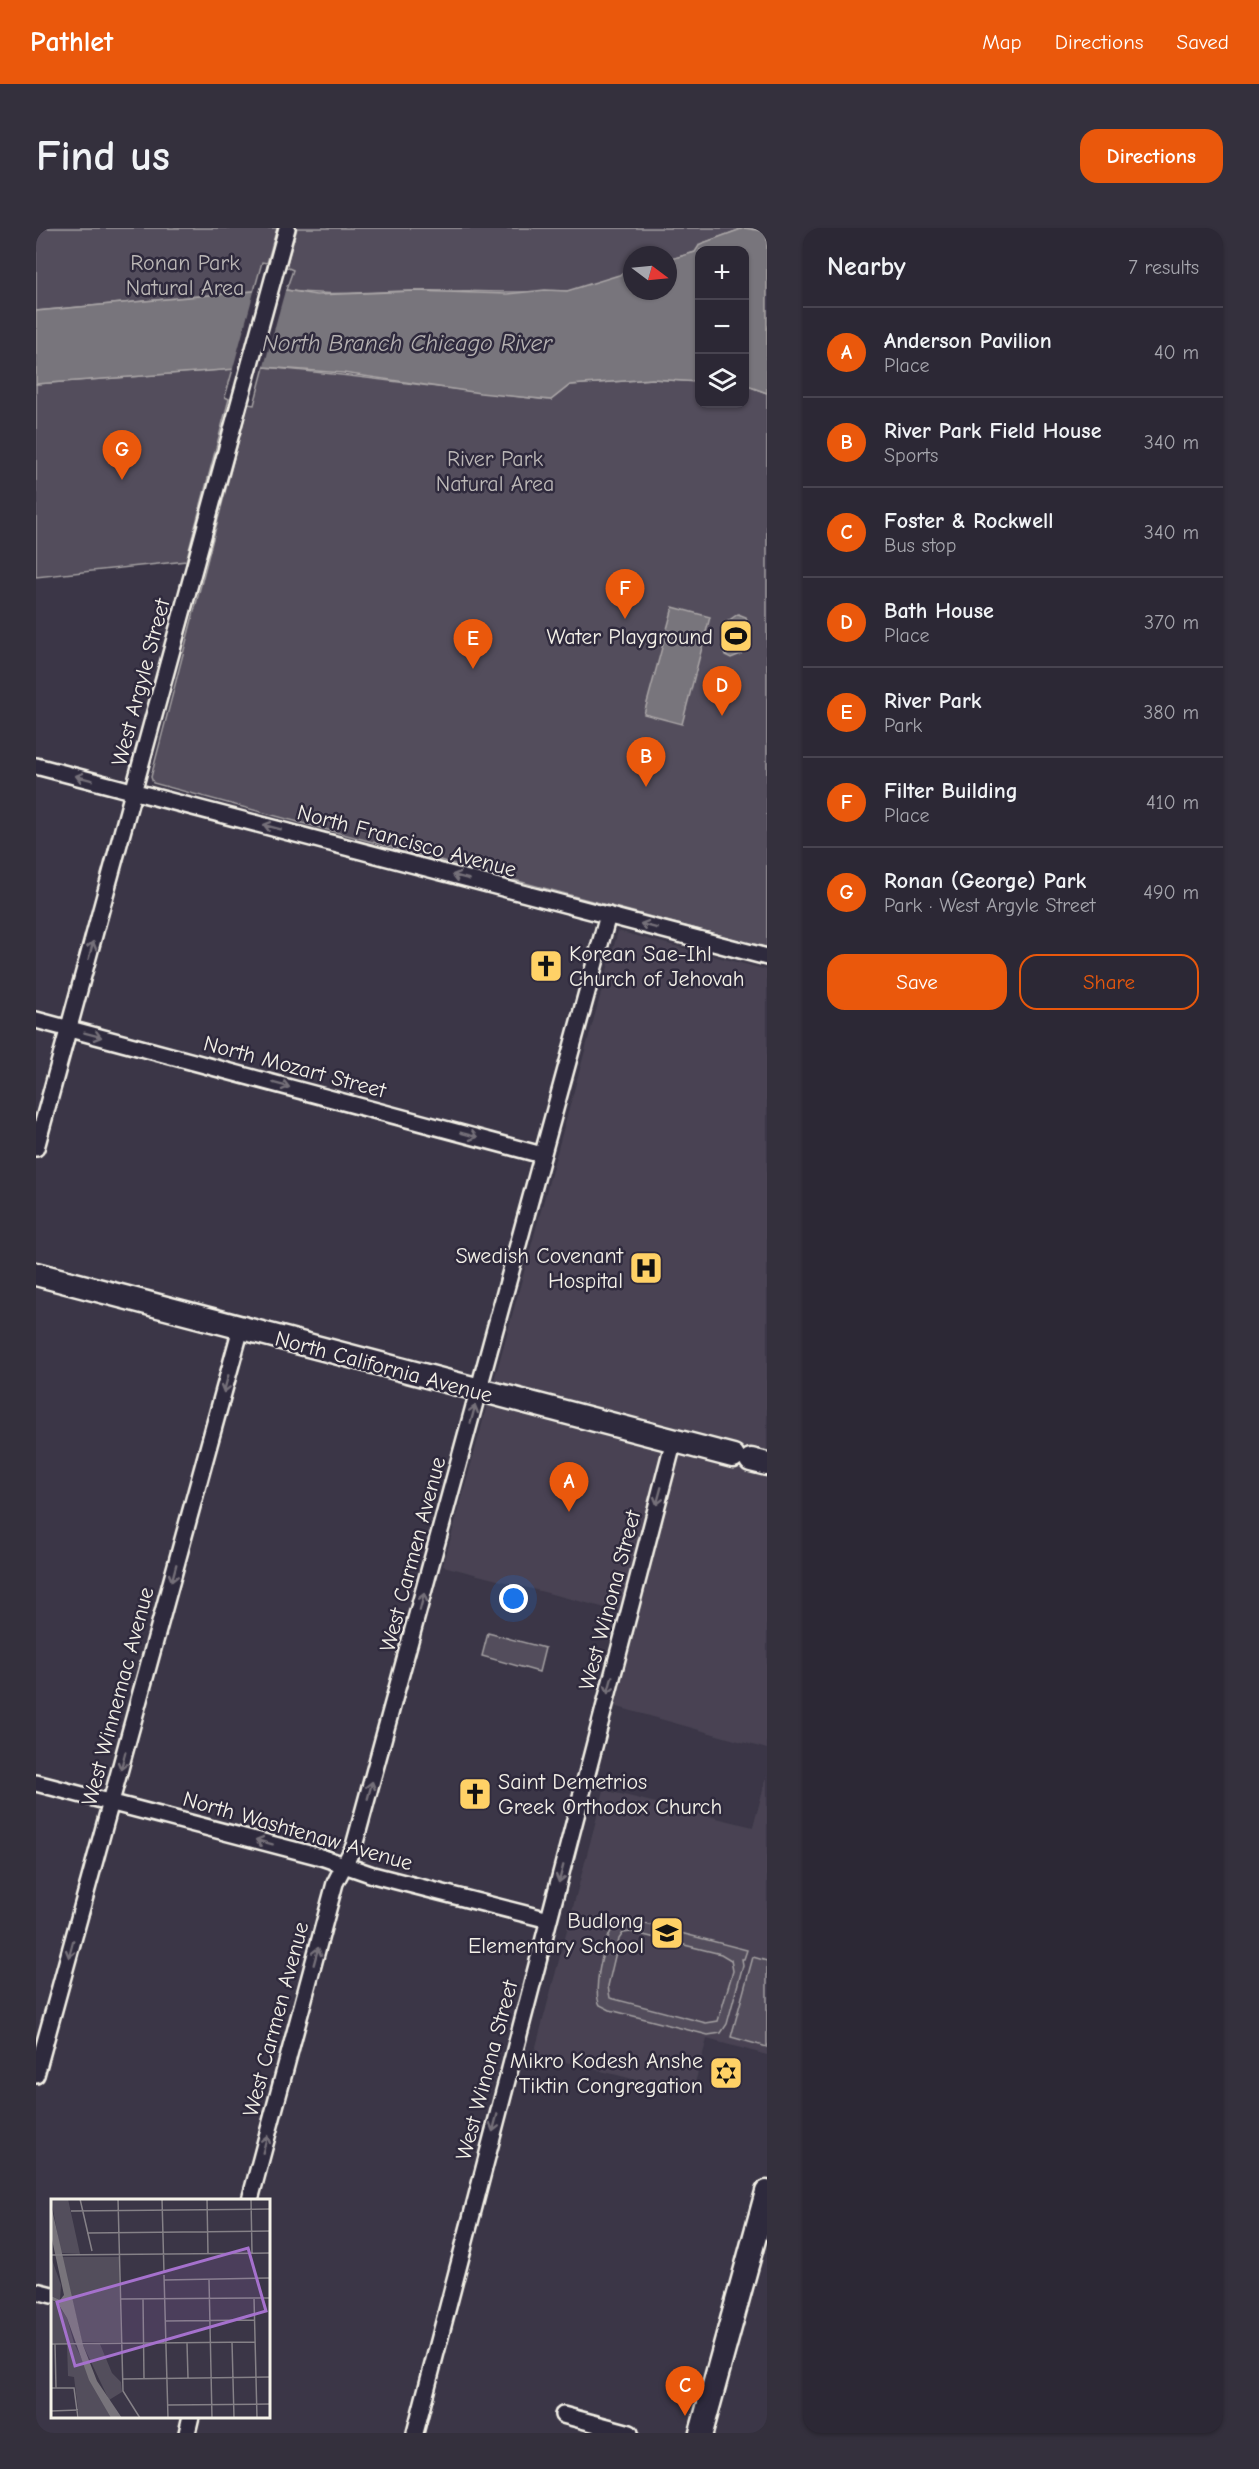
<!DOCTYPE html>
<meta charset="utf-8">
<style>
body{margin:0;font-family:"Comic Neue",sans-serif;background:#34303d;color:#f1f3f6}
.controls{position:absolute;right:18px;top:18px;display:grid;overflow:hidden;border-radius:12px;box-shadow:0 2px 4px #0004}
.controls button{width:54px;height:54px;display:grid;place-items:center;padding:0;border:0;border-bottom:2px solid #484450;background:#2c2835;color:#f1f3f6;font:30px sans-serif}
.compass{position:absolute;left:587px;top:18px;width:54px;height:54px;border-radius:50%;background:#2c2835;box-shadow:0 2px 4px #0004;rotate:106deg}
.you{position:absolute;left:478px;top:1371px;width:21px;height:21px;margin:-15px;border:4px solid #fff;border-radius:50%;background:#1a73e8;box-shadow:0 0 0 9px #1a73e833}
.badge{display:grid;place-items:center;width:39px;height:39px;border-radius:50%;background:#ea580c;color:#fff;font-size:20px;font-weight:700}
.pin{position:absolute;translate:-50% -50px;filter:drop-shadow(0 2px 3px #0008)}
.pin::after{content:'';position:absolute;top:32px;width:21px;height:18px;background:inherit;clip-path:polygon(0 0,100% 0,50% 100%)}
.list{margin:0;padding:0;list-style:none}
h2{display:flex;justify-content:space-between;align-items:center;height:78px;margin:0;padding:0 24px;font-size:26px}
h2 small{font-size:20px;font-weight:400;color:#a6a6ad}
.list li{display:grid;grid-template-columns:39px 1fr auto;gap:18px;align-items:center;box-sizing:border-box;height:90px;padding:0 24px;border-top:2px solid #484450}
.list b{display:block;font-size:22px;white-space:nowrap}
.list p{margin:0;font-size:20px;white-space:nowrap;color:#a6a6ad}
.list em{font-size:20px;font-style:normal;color:#a6a6ad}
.actions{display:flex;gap:12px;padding:18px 24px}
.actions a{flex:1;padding:14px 0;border:2px solid #ea580c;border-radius:18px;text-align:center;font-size:21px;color:#ea580c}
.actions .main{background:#ea580c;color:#fff}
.icon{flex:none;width:33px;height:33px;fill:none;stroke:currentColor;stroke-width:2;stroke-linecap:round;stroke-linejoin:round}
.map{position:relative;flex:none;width:731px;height:2205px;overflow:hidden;border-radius:18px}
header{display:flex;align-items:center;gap:36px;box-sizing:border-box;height:84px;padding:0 30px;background:#ea580c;color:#fff}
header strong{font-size:28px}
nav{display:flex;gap:33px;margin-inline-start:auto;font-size:21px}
.intro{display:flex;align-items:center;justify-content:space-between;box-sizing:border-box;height:144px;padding:0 36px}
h1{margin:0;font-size:42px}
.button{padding:15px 27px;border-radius:18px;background:#ea580c;color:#fff;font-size:21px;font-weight:700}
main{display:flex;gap:36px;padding:0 36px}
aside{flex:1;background:#2c2835;border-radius:18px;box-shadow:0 2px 4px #0004}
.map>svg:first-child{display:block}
.built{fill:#484352}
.green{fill:#534e5c;stroke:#a4a0a2;stroke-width:1.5;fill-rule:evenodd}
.water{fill:#78747b;stroke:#aaa6a7;stroke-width:1.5}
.pier{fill:#3b3647}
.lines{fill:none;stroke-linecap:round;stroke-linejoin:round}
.minor-casing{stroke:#f4f1e8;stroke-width:20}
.secondary-casing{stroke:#f4f1e8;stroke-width:27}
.minor{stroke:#2f2a3d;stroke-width:15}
.secondary{stroke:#2f2a3d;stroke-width:22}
.oneway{stroke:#747079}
.labels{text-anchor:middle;stroke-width:5;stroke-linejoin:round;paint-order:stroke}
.park-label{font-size:22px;fill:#bcb8b7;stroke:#2f2a3d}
.poi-label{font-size:22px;fill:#f4f1e8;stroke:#2f2a3d;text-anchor:end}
.street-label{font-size:22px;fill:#f4f1e8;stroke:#2f2a3d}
.water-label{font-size:24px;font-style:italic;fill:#b6b2b2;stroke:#2f2a3d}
.inset-road{fill:none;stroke:#858187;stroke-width:1.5}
.view{fill:#a571cd;fill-opacity:0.15;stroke:#a571cd;stroke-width:3}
.inset-edge{fill:none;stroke:#f4f1e8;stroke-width:3}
</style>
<header>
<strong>Pathlet</strong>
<nav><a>Map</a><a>Directions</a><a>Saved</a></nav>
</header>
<div class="intro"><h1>Find us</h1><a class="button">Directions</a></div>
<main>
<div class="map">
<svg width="731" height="2205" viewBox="0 0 731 2205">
<rect width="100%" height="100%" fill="#3b3647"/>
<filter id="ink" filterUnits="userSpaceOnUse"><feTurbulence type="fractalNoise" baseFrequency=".0167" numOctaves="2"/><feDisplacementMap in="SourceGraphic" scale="12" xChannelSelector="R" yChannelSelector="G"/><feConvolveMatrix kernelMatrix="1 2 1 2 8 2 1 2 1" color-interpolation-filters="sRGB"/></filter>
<g filter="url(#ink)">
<!-- built -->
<path class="built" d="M582 703 731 742V1521L578 1478 601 1388 407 1338Z
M731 1547V1827L671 1811 656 1866 498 1826 568 1562 717 1599Z"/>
<!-- green -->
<path class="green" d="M0 0H241L231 35 226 34 218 63 0 83Z
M261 0H731V1L727 3 708 0 664 16 660 24 632 32V27H596V43C576 50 551 62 530 63 479 66 429 62 378 63 335 63 293 69 250 62L257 42 250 39Z
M228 139C324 147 419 163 515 172L534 157 616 151 663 154 664 176H708L709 157 731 165V720L117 555 115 549 212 176 218 177Z
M197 141 189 169 193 171 150 333 0 349V156Z
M452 1405 509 1420 503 1444 446 1428Z
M583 1692H594L711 1722 708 1731H706L707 1737 691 1796 685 1805 672 1807 574 1782 564 1777C555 1763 570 1700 583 1692ZM595 1704 685 1726 695 1732 697 1743 682 1793 670 1795 574 1770 572 1758 583 1711 587 1705Z
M717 1729 731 1733V1819L695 1809Z"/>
<!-- water -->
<path class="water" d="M708 0 727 3 731 1V165L709 157 708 22H664L663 154 616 151 534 157 515 172 444 165 307 145 228 139 0 156V83L218 63 250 62 280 67 379 63 471 66 509 62 531 63 596 43V63H632V32L659 24 664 16Z
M637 379 674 389 646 496 608 486Z
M702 386 710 389 713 399 705 426 695 430 689 427 686 416 692 393Z"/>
<!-- pier -->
<path class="pier" d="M250 59 227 142 196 144 219 60Z"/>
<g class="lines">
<defs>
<path id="minor" d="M0 538 731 729
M0 792 506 927
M0 920 251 0
M0 1555 285 1629 337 1647 513 1692
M0 1847 205 1100
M214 1972 299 1655 318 1618 572 687
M0 2063 16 2067
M527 2187 594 2205
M151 2205 155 2188
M379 2205 638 1212"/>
<path id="secondary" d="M0 1046 697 1228
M715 1232 731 1236
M665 2205 731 1964"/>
</defs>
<!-- minor casing -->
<use href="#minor" class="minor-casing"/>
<!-- secondary casing -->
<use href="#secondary" class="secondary-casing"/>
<!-- minor -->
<use href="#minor" class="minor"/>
<!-- secondary -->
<use href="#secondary" class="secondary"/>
</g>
<!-- one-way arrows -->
<defs><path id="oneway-shaft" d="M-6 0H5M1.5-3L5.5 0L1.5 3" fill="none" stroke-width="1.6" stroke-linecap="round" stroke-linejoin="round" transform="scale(1.5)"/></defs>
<g class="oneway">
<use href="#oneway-shaft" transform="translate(48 550) rotate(-165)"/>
<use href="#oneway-shaft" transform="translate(236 599) rotate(-165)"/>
<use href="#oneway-shaft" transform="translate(425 649) rotate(-165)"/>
<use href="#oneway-shaft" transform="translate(613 698) rotate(-165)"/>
<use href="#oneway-shaft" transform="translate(55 722) rotate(-75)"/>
<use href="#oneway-shaft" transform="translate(57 807) rotate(15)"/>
<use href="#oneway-shaft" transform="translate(245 857) rotate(15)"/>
<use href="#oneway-shaft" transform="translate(433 907) rotate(15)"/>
<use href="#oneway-shaft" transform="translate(190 1156) rotate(105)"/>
<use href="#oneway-shaft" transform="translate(437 1186) rotate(-75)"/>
<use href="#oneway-shaft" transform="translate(623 1268) rotate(105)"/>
<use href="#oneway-shaft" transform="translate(138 1345) rotate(105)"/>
<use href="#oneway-shaft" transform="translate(386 1374) rotate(-75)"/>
<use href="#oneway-shaft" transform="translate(574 1457) rotate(105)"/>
<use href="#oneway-shaft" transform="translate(87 1533) rotate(105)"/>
<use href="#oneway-shaft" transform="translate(334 1562) rotate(-75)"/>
<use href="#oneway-shaft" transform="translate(228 1614) rotate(-165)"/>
<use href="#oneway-shaft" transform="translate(525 1646) rotate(105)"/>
<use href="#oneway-shaft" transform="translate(35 1721) rotate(105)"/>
<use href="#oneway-shaft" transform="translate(280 1728) rotate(-75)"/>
<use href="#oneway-shaft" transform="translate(459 1895) rotate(105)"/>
<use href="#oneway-shaft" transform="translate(229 1916) rotate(-75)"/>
</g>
</g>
<!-- icons -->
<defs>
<symbol id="stadium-square" viewBox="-11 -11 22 22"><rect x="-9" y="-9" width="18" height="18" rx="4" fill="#ffd166" stroke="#2f2a3d"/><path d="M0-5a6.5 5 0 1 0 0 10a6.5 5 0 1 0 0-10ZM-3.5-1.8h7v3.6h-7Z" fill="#111"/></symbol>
<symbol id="church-square" viewBox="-11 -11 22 22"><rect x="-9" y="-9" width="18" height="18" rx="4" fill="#ffd166" stroke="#2f2a3d"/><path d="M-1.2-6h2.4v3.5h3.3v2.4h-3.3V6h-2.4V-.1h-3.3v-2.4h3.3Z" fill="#111"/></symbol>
<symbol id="hospital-square" viewBox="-11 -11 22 22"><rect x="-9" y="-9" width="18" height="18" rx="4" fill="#ffd166" stroke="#2f2a3d"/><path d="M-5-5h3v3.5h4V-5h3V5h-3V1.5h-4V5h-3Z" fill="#111"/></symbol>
<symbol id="school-square" viewBox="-11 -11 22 22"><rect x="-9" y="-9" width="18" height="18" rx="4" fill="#ffd166" stroke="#2f2a3d"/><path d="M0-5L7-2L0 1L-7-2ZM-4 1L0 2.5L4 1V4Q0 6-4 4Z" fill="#111"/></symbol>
<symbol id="synagogue-square" viewBox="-11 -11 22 22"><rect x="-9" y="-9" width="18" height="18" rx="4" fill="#ffd166" stroke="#2f2a3d"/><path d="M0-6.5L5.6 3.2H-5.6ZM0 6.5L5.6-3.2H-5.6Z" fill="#111"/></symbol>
</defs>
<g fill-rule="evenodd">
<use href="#stadium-square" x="681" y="389" width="38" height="38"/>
<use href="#church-square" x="491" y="719" width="38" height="38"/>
<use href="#hospital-square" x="591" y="1021" width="38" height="38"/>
<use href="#church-square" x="420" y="1547" width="38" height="38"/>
<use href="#school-square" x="612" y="1686" width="38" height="38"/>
<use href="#synagogue-square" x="671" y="1826" width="38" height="38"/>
</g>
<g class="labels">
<!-- park labels -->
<g class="park-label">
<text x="149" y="42">Ronan Park<tspan x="149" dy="25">Natural Area</tspan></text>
<text x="459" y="238">River Park<tspan x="459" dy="25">Natural Area</tspan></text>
</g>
<!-- poi labels -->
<g class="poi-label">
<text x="677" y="416">Water Playground</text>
<text x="533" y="733" text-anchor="start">Korean Sae-Ihl<tspan x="533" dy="25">Church of Jehovah</tspan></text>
<text x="587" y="1035">Swedish Covenant<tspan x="587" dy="25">Hospital</tspan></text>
<text x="462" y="1561" text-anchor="start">Saint Demetrios<tspan x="462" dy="25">Greek Orthodox Church</tspan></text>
<text x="608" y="1700">Budlong<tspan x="608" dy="25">Elementary School</tspan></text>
<text x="667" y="1840">Mikro Kodesh Anshe<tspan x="667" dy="25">Tiktin Congregation</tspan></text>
</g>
<!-- street labels -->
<g class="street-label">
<text transform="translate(104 454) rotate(-75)" y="8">West Argyle Street</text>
<text transform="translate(371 612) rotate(15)" y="8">North Francisco Avenue</text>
<text transform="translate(259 838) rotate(15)" y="8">North Mozart Street</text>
<text transform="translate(348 1138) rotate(15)" y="8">North California Avenue</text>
<text transform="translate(376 1326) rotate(-75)" y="8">West Carmen Avenue</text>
<text transform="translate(573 1372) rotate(-75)" y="8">West Winona Street</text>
<text transform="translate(81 1468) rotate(-75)" y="8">West Winnemac Avenue</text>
<text transform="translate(262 1602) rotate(16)" y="8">North Washtenaw Avenue</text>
<text transform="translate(239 1791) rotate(-75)" y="8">West Carmen Avenue</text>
<text transform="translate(450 1842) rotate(-75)" y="8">West Winona Street</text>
</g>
<!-- water labels -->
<g class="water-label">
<text x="371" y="123">North Branch Chicago River</text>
</g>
</g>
<!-- overview -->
<g transform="translate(15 1971)">
<rect width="219" height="219" fill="#3b3647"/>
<path d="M0 0H17L29 55 10 54ZM0 58 10 86 9 101 0 97ZM11 58H68L70 143H31ZM0 101 6 104 16 119 23 144H0ZM49 145 61 174 70 183 71 193 58 201 32 146ZM16 146H24L60 219H28L23 178 17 177Z" fill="#534e5c"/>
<path d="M0 6 32 146 46 182 71 219H60L56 212 38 181 16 119 6 103 0 101V97L9 101 13 96 0 36Z" fill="#78747b"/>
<path class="inset-road" d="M29 0 41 52M67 0 72 192 89 219M111 0 113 74M156 0 157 55M200 0 201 54M20 12 219 10M36 34 219 32M0 56 219 54M113 76 117 219M158 80 161 219M113 81 219 79M203 99 206 219M70 100 219 99M92 100 93 180M114 122 203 121M181 143 183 219M136 144 137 179M0 145 204 143M4 145 5 189M71 180 219 178M0 189H23L27 219M116 206 219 205M0 212 27 211"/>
<path class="view" d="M197 49 215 112 24 167 6 103Z"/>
<rect width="219" height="219" class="inset-edge"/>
</g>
</svg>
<div class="controls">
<button>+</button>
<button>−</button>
<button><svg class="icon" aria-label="layers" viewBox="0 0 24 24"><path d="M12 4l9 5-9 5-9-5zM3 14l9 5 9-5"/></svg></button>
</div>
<svg class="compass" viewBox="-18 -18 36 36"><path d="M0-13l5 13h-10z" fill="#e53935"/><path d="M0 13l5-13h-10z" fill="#a6a6ad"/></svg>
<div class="you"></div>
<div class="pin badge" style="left:533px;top:1284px">A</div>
<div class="pin badge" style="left:610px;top:559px">B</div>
<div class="pin badge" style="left:649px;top:2188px">C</div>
<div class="pin badge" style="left:686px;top:488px">D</div>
<div class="pin badge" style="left:437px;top:441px">E</div>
<div class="pin badge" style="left:589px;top:391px">F</div>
<div class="pin badge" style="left:86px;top:252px">G</div>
</div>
<aside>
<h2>Nearby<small>7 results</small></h2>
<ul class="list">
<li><span class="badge">A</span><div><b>Anderson Pavilion</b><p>Place</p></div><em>40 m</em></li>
<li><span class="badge">B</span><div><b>River Park Field House</b><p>Sports</p></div><em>340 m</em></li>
<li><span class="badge">C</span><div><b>Foster &amp; Rockwell</b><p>Bus stop</p></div><em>340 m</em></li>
<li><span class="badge">D</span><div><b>Bath House</b><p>Place</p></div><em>370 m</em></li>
<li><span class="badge">E</span><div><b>River Park</b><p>Park</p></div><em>380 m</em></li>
<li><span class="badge">F</span><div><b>Filter Building</b><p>Place</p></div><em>410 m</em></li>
<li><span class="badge">G</span><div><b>Ronan (George) Park</b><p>Park · West Argyle Street</p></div><em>490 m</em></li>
</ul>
<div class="actions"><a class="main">Save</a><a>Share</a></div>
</aside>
</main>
